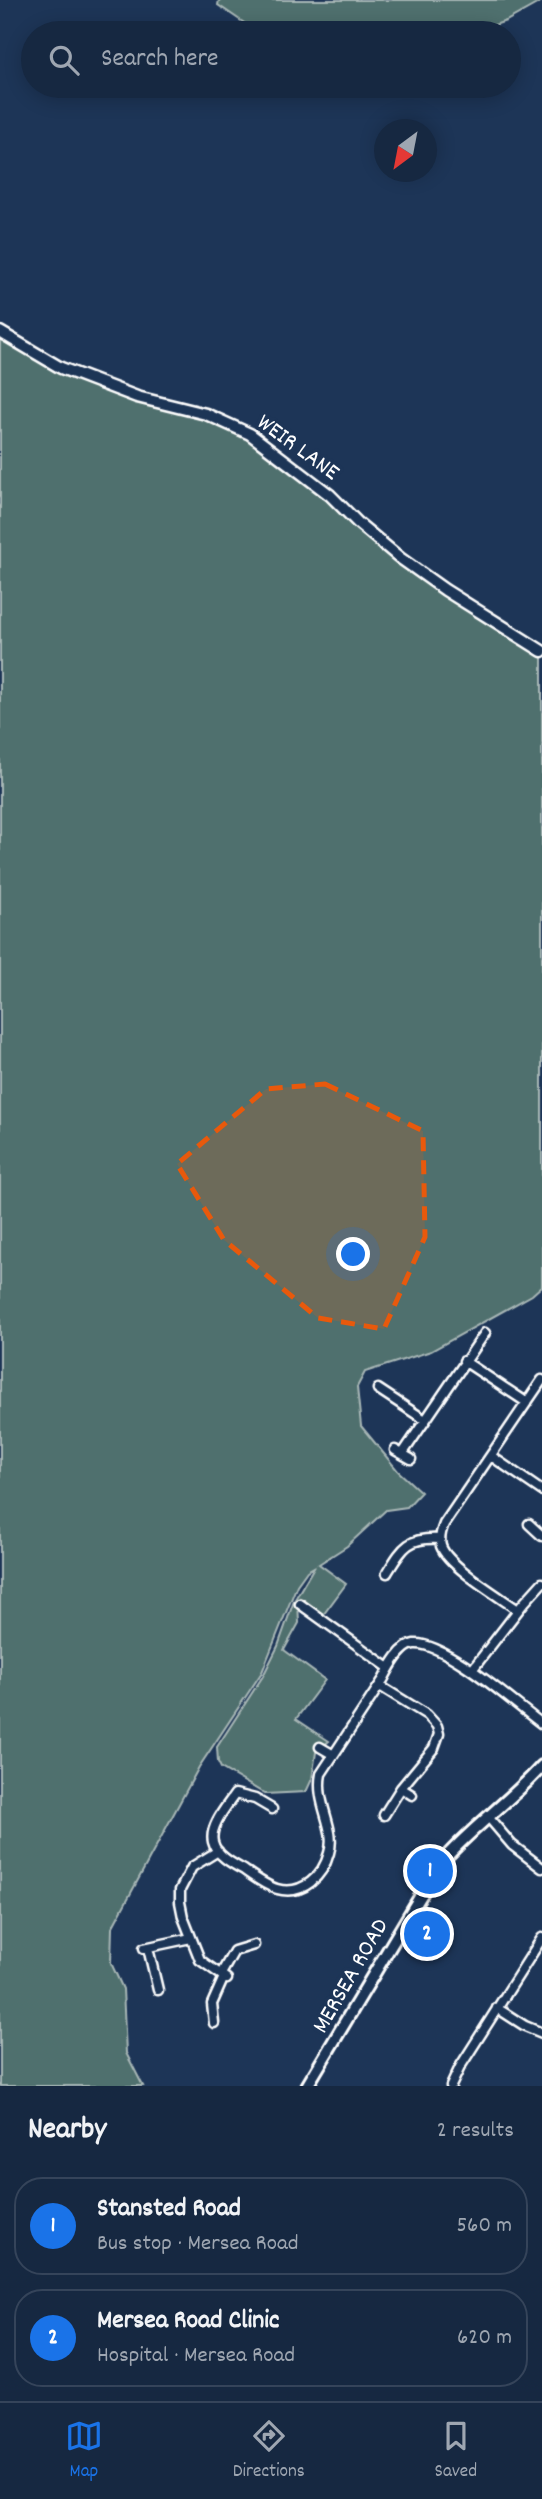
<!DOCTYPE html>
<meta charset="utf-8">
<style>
body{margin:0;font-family:Dekko,sans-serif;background:#1f3048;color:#f1f3f6}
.compass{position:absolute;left:374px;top:119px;width:63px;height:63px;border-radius:50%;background:#162841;box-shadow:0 4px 18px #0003;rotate:212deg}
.you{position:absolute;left:354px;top:1255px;width:24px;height:24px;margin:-18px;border:5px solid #fff;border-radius:50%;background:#1a73e8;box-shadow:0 0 0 10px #1a73e833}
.badge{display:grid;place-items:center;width:46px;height:46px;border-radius:50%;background:#1a73e8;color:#fff;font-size:23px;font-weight:700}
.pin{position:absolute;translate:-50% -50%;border:4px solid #fff;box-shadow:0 2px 7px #0006}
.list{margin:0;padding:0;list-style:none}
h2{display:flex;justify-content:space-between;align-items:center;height:91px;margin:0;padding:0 28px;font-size:30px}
h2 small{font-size:23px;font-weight:400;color:#9ea6b1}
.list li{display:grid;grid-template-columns:46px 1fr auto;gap:21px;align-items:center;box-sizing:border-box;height:98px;margin:0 14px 14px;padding:0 14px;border:2px solid #35445a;border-radius:28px}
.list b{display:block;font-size:26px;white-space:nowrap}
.list p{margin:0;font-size:23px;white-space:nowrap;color:#9ea6b1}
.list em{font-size:23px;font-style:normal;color:#9ea6b1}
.icon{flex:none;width:38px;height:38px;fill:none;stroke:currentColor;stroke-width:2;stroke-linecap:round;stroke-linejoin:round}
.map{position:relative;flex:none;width:542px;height:2086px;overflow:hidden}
.search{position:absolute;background:#162841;box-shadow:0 4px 18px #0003;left:21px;right:21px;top:21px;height:77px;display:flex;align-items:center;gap:18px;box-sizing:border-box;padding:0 24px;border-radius:38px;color:#9ea6b1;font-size:26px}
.sheet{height:315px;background:#162841}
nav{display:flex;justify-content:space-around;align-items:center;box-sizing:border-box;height:98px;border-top:2px solid #35445a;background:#162841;font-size:19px;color:#9ea6b1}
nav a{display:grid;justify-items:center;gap:4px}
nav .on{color:#1a73e8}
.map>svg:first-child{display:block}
.green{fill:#506f6e;stroke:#a8b7b6;stroke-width:2}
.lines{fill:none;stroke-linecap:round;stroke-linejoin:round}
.minor-casing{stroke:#fff;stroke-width:13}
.tertiary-casing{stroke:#fff;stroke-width:15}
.secondary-casing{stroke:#fff;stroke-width:16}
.minor{stroke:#1d3557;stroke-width:8}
.tertiary{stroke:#1d3557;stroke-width:10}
.secondary{stroke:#1d3557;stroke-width:10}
.marked{fill:#e8590c;fill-opacity:0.2;stroke:#e8590c;stroke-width:5;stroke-dasharray:14 9;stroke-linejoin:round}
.labels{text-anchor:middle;stroke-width:7;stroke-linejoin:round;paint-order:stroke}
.street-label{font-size:24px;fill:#fff;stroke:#1d3557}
</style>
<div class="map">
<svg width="542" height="2086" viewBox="0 0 542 2086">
<rect width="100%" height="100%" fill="#1d3557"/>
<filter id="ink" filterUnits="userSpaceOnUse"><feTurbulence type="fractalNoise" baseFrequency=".0143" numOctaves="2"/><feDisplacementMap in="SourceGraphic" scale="14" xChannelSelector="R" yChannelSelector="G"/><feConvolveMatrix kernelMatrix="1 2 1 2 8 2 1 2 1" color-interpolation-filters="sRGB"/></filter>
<g filter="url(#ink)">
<!-- green -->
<path class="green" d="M219 0H542V1L506 21 471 33H259L218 5Z
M0 332 61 368 206 414 250 434 358 523 542 653V1286L532 1295 431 1351 365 1372 357 1387 361 1426 398 1471 421 1492 407 1507 386 1510 347 1546 319 1564 346 1584 323 1615 300 1598 298 1601 299 1623 284 1650 325 1680 296 1719 329 1741 316 1752 312 1779 306 1792 265 1794 221 1768 218 1762 217 1747 263 1676 278 1646 294 1601 314 1567 307 1571 297 1585 262 1672 199 1767 112 1928 111 1963 123 1989 126 2053 143 2086H0Z"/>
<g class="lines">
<defs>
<path id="minor" d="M464 1361 526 1402
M378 1389 425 1420
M395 1450 411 1459
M403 1453 485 1333
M491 1456 542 1491
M529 1524 542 1536
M387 1573C403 1547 408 1537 440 1539
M300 1604 389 1668
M518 1610C500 1597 448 1566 441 1546 439 1538 441 1531 444 1524L542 1380
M472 1670 523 1604 542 1583
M380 1686 427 1715 437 1726 439 1734 434 1748 401 1788 384 1815
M320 1747 332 1754
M401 1788 412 1795
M272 1809 255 1799 235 1794C227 1806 209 1826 213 1842 216 1855 233 1864 244 1870 254 1877 266 1886 277 1889 303 1896 323 1876 329 1853 337 1828 315 1804 321 1774L383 1680C389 1669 400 1646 414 1644 445 1641 516 1705 542 1724
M489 1818 512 1845 542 1868
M218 1851 192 1867 180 1890V1902L183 1917 200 1960 227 1979
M144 1948 191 1938
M148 1948 158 1990
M221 1974 234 1951 254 1945
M497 2008 525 2026 542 2033
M214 2023 212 2004 224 1977
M451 2086 460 2067 542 1938"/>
<path id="tertiary" d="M0 332 61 368 137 397 206 414 250 434 330 495 358 523 400 558 445 590 542 651"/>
<path id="secondary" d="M307 2086 439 1865C470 1828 510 1802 542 1766"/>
</defs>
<!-- minor casing -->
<use href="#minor" class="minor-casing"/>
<!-- tertiary casing -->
<use href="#tertiary" class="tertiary-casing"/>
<!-- secondary casing -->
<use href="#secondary" class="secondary-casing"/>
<!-- minor -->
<use href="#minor" class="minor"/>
<!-- tertiary -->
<use href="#tertiary" class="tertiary"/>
<!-- secondary -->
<use href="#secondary" class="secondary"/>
</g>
</g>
<!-- marked area -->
<path class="marked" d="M325 1084 423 1131 425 1237 384 1329 318 1318 224 1240 177 1164 266 1089Z"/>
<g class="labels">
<!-- street labels -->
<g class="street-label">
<text transform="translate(299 446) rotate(36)" y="8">WEIR LANE</text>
<text transform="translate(349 1975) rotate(-60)" y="8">MERSEA ROAD</text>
</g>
</g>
</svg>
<svg class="compass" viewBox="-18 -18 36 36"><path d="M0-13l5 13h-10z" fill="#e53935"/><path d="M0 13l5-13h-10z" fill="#9ea6b1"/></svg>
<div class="you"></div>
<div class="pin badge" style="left:430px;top:1871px">1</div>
<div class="pin badge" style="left:427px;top:1934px">2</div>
<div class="search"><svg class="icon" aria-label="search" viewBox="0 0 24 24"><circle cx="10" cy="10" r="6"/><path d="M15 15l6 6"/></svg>Search here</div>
</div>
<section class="sheet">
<h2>Nearby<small>2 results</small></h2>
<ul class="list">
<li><span class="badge">1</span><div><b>Stansted Road</b><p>Bus stop · Mersea Road</p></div><em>560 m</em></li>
<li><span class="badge">2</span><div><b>Mersea Road Clinic</b><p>Hospital · Mersea Road</p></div><em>620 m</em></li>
</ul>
</section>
<nav>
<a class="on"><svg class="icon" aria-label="map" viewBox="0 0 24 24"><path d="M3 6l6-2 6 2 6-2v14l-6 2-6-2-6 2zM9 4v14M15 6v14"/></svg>Map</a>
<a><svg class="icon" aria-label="directions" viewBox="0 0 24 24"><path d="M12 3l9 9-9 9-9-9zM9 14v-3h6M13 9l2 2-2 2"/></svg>Directions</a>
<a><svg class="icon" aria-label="saved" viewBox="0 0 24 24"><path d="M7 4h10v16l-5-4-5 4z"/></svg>Saved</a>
</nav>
